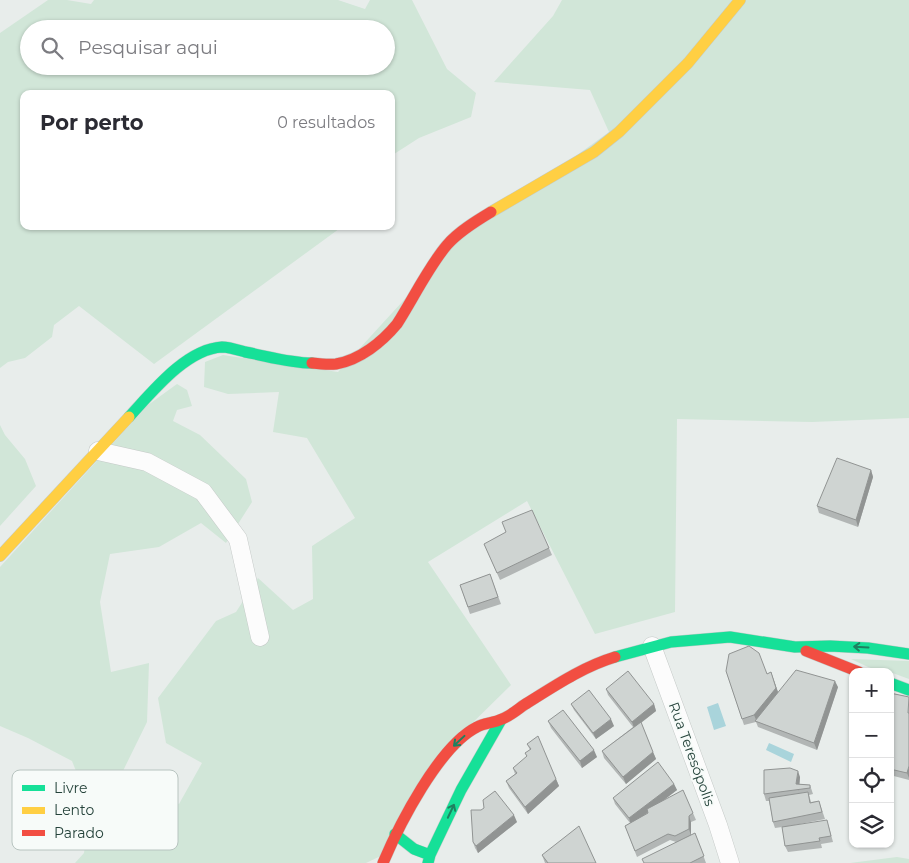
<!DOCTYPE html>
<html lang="pt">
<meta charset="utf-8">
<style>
body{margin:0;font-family:Montserrat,sans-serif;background:#f7f7f7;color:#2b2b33}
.controls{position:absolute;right:15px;bottom:15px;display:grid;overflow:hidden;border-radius:10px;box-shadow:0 1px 4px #0004}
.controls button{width:45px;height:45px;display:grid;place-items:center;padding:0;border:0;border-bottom:1px solid #e1e1e2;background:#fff;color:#2b2b33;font:25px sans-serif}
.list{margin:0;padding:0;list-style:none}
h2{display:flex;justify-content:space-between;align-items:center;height:65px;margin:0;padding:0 20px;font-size:21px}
h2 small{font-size:16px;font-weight:400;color:#7c7c81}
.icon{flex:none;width:28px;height:28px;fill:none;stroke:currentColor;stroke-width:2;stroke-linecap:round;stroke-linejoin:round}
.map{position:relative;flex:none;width:909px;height:863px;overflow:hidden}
.search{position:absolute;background:#fff;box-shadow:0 1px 4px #0004;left:20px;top:20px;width:375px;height:55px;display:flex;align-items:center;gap:12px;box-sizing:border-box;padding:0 18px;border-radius:28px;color:#7c7c81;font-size:19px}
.panel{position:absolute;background:#fff;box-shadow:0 1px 4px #0004;left:20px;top:90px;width:375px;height:140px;border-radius:10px}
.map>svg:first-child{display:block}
.green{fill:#d1e6d8;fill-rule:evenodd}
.water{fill:#a9d4db}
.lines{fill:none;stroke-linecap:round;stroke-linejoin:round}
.street-casing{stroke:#c5cac8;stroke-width:19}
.fast-casing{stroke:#c3cbc8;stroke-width:12}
.slow-casing{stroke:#c3cbc8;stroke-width:12}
.jam-casing{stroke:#c3cbc8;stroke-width:12}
.street{stroke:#fcfcfc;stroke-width:18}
.fast{stroke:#16e098;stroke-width:11}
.slow{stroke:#ffcf43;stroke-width:11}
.jam{stroke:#f24e42;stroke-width:11}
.wall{fill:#b2b6b5}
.shaded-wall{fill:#919493}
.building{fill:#cfd4d2;stroke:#919493}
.oneway{stroke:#1e8160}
.labels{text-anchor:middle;stroke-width:4;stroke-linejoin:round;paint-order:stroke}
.street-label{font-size:14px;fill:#24423a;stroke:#f7fbf9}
.key{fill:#f7fbf9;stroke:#b8c4c0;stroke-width:1}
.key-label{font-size:14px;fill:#24423a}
</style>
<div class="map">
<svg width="909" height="863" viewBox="0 0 909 863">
<rect width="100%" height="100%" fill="#e8edeb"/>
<!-- green -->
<path class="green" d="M48 0H67L91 4 94 0H338L365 9 370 0H412L447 69 476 93 471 117 419 138 391 156V94H24V226H343L154 364 79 306 54 325 52 337 25 358 8 362 0 368V33ZM29 29H386V66H29Z
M562 0H909V418L812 422 677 419 675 612 595 634 527 501 428 562 511 685 450 745 387 853 366 863H75L84 853 90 806 72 761 28 738 0 726V567L148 405 177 384 187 390 192 406 177 410 173 421 200 435 246 479 252 502 226 543 201 523 159 547 110 554 100 602 111 672 149 663 147 722 120 777 179 804 202 763 166 743 158 698 216 621 236 612 258 578 293 610 313 599 312 546 355 518 307 438 273 432 279 392 228 394 204 387 205 362 223 355 338 372 457 242 609 132 590 90 494 82 553 16Z
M0 425 5 435 25 459 36 486 0 526Z
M851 659 909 661V679L890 672H883L868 667Z
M897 857 909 859V863H850Z"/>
<!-- water -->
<path class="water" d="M718 703 726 726 714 730 707 707Z
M769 743 794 754 791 762 766 750Z"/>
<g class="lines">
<defs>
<path id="street" d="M98 451 147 462 203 492 238 539 260 637
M652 646 718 825 730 863"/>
<path id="fast" d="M129 417C152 392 186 349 222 347 229 347 238 350 245 352 267 356 289 363 312 363
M615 657 671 642 730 637 795 647 830 646 868 648 909 654
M890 683 909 690
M395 834 414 849 430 855
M428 863 430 855 461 790 501 720"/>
<path id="slow" d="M491 212 594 152 619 132 688 63 740 0
M0 556 129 417"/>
<path id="jam" d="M312 363C320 364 328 365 336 364 360 360 382 342 397 324 413 299 429 266 447 245 458 232 476 221 491 212
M806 651 859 672
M383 863C399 825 439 746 477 727 484 723 494 723 502 719 510 716 517 710 524 705 553 687 582 667 615 657"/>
</defs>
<!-- street casing -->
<use href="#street" class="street-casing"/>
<!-- fast casing -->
<use href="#fast" class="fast-casing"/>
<!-- slow casing -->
<use href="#slow" class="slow-casing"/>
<!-- jam casing -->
<use href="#jam" class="jam-casing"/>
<!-- street -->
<use href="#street" class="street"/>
<!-- fast -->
<use href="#fast" class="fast"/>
<!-- slow -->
<use href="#slow" class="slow"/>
<!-- jam -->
<use href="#jam" class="jam"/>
</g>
<!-- wall -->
<path class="wall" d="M871 470 873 477 858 527 819 513 817 506Z
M484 544 549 548 552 555 500 580Z
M490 574 501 604 470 614 460 585Z
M726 671 767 674 771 672 778 692 838 687 817 750 758 727 756 722 744 725Z
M606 689 654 704 656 711 641 723 656 759 626 784 604 758 602 751 633 727 608 695Z
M890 693 909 697V780L890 775Z
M571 704 614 726 596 739 574 710Z
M548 721 597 757 582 768 551 728Z
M527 744 556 779 559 786 528 814 509 788 506 781 515 774 513 768 527 757 525 753 530 750Z
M800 777 799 784 810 785 813 794 809 795 811 802 819 801 825 819 790 826 829 827 833 842 821 844 822 848 788 852 785 846 782 827 775 828 773 822 769 801H766L764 794Z
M674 784 677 790 664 800 693 813 696 820 691 822V835L695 833 706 863H644L676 842 670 840 637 857 625 826 630 823 615 804 613 798Z
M481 810 517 822 478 853 475 848 473 842Z
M542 855 596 863H545Z"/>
<!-- shaded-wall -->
<path class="shaded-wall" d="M871 470 873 477 858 527 856 520Z
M771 672 779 695 757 722 754 715Z
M835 681 838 687 817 750 814 743Z
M654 704 656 711 634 728 632 722Z
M611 719 614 726 596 739 593 733Z
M594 750 597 757 582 768 580 761Z
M653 752 656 759 626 784 623 777Z
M909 766V778L907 773Z
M798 771 800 777 799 791 796 784Z
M556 779 559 786 528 814 525 807Z
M674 784 677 790 631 825 629 818Z
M514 815 517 822 478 853 476 846Z
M689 816 691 822V836L689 829Z"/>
<!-- building -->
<path class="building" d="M837 458 871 470 856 520 817 506Z
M532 510 549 548 497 573 484 544 506 532 502 522Z
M490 574 498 597 468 607 460 585Z
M749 646 759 653 767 674 771 672 776 688 754 715 742 719 726 671 729 654Z
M796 670 835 681 814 743 755 721Z
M628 671 654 704 632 722 606 689Z
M589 690 611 719 593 733 571 704Z
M890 693 909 697 908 713H909V766L907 773 890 769Z
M563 710 594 750 580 761 548 721Z
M641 722 653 752 623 777 602 751Z
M538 736 556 779 525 807 506 781 517 773 513 768 527 756 525 753 531 749 527 744Z
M658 762 674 784 629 818 613 798Z
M790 768 798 771 796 784 810 785V788L764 794V770Z
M683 790 693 813 689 816V829L675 836 668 834 635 851 625 826 648 813 647 809Z
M495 791 514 815 476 846 473 842 471 810H481L484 808 483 800Z
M808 792 810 803 819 801 822 812 773 822 769 798Z
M827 820 831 836 819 838 820 841 785 846 782 827Z
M579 826 596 863H548L542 855Z
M695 833 704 856 690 863H644L642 859Z"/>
<!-- one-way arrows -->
<defs><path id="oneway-shaft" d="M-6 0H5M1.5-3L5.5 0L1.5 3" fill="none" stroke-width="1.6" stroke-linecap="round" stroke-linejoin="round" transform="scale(1.25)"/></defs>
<g class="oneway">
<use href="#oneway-shaft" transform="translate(861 647) rotate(-177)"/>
<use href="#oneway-shaft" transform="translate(459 741) rotate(137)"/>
<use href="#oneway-shaft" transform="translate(451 811) rotate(-65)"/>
</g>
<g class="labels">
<!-- street labels -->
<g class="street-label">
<text transform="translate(692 754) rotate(70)" y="5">Rua Teresópolis</text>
</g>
</g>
<!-- legend -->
<rect x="12" y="770" width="166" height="80" rx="8" class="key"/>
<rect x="22" y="785" width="23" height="6" fill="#16e098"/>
<rect x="22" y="807" width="23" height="7" fill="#ffcf43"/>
<rect x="22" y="830" width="23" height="6" fill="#f24e42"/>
<g class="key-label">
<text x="54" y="793">Livre</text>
<text x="54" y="815">Lento</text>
<text x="54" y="838">Parado</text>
</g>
</svg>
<div class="controls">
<button>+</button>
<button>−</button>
<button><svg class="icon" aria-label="locate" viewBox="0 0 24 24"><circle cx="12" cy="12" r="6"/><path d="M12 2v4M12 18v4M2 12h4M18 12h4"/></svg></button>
<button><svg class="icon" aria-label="layers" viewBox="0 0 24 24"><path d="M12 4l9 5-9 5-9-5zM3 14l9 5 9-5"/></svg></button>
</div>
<div class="search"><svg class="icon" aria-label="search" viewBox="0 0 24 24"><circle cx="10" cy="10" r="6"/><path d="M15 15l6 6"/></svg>Pesquisar aqui</div>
<section class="panel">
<h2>Por perto<small>0 resultados</small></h2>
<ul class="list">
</ul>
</section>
</div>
